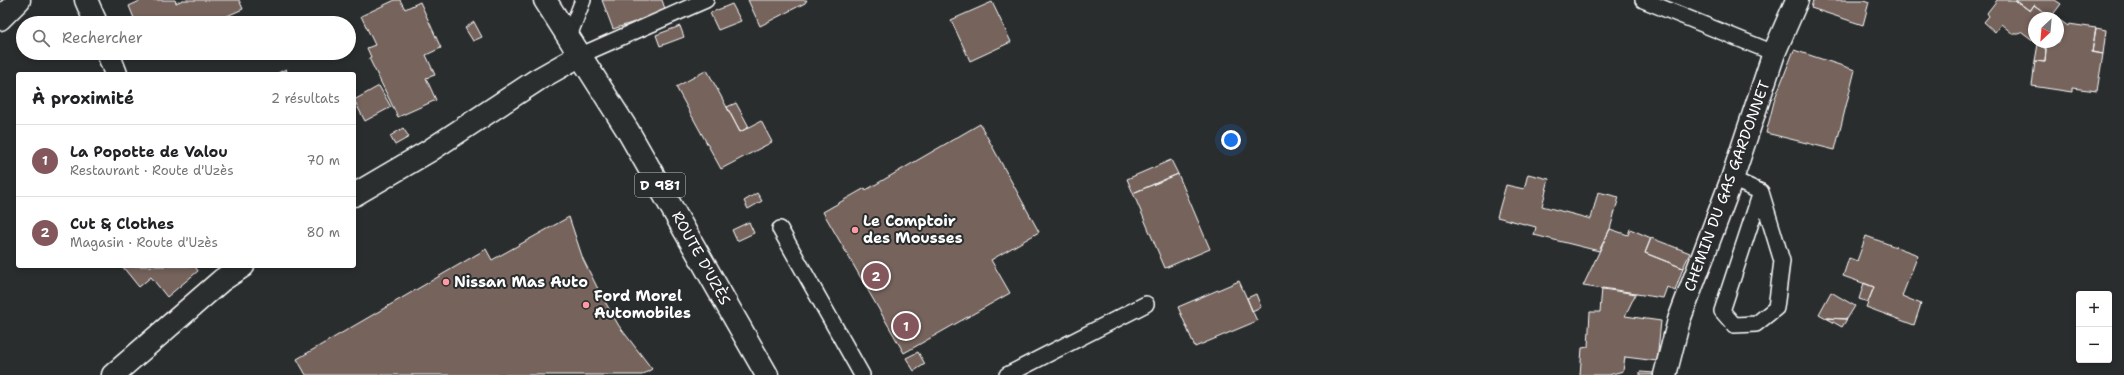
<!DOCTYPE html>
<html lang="fr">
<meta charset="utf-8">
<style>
body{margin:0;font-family:"Shantell Sans",sans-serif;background:#f2f2f2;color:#202124}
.controls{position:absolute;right:12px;bottom:12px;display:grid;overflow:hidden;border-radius:4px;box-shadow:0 2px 6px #0003}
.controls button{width:36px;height:36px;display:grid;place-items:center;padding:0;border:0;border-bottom:1px solid #e0e0e0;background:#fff;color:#202124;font:20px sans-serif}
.compass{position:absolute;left:2028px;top:12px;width:36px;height:36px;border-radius:50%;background:#fff;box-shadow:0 2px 6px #0003;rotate:206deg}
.you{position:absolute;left:1231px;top:140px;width:14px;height:14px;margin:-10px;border:3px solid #fff;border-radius:50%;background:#1a73e8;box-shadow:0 0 0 6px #1a73e833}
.badge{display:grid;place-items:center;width:26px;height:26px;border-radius:50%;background:#84575d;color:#fff;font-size:13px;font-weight:700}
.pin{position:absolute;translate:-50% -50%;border:2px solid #fff;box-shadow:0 1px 4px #0006}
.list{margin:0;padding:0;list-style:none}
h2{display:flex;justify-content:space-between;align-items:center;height:52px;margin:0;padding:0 16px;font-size:17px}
h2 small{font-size:13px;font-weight:400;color:#757577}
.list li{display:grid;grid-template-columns:26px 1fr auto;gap:12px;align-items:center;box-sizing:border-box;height:72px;padding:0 16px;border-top:1px solid #e0e0e0}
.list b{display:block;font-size:15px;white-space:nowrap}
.list p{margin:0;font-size:13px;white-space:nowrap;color:#757577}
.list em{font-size:13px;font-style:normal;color:#757577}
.icon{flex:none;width:22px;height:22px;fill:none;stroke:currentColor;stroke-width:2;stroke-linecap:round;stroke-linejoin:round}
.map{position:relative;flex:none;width:2124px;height:375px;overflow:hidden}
.search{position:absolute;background:#fff;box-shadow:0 2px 6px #0003;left:16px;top:16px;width:340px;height:44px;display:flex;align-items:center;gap:10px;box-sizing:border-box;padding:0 14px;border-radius:22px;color:#757577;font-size:15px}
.panel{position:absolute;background:#fff;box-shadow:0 2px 6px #0003;left:16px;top:72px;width:340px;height:196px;border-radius:4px}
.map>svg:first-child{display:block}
.building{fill:#74635c;stroke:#fff}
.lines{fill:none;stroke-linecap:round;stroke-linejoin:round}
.service-casing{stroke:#fff;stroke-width:18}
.minor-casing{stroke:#fff;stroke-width:25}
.primary-casing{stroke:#fff;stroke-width:25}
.service{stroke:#2a2d2e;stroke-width:15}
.minor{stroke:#2a2d2e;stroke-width:22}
.primary{stroke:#2a2d2e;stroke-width:22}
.poi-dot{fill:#ff9aa2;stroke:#2a2d2e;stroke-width:1.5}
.labels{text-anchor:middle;stroke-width:4;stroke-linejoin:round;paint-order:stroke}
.shield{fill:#2a2d2e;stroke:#bfc0c0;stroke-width:1}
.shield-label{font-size:14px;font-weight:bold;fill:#fff}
.street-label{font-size:15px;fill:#fff;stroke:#2a2d2e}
.poi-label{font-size:15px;font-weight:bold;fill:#fff;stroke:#2a2d2e;text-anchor:start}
</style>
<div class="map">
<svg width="2124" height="375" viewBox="0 0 2124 375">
<rect width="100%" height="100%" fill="#2a2d2e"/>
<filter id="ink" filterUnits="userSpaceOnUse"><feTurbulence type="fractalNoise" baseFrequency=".025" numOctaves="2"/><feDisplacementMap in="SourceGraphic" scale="8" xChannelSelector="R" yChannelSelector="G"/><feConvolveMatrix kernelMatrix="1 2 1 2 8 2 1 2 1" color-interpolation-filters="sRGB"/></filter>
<g filter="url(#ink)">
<!-- building -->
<path class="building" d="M142 0H175L176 3 183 0H239L243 9 211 23H201L199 18 186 23H136L129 6Z
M395 0H400L405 9 420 2 441 48 426 55 435 75 426 78 436 100 398 117 369 58 371 57 367 48 375 45 361 16Z
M602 0H662L666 12 613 29Z
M748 0H807L805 3 760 26Z
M1813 0H1864L1869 2 1863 25 1811 8Z
M1997 0H2015L2030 11 2034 5 2051 17 2053 15 2057 18H2034V41L2022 32 2019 34H2013L2001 24 1995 32 1984 22 1989 16 1987 13Z
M2015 0H2055L2061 4 2051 17 2034 5 2030 11Z
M992 2 1011 42 970 61 951 20Z
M732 4 741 21 718 30 710 13Z
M199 18 201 23H186Z
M2058 19 2068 26 2069 24 2096 28 2092 52 2103 54 2097 91 2072 88V92L2032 86 2035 61 2045 62 2046 49 2036 42H2058Z
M474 22 482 37 473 41 465 28Z
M680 26 684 37 660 46 656 35Z
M2096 28 2106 30 2103 54 2092 52Z
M2038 44 2046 49 2045 62 2035 61Z
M1794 50 1855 70 1835 150 1766 133 1775 98Z
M286 69 288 74H276Z
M707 70 740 132 761 121 772 142 721 169 676 87Z
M379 86 391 107 365 121 354 100Z
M736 103 749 127 740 132 727 107Z
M980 124 1039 232 991 260 1010 293 904 353 823 212 865 188 866 190Z
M403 128 409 137 395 145 390 136Z
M1171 160 1178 174 1133 193 1127 179Z
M1178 174 1210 249 1165 268 1133 193Z
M1528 174 1549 179 1542 206 1591 219 1598 192 1619 197 1610 229 1599 251 1534 235 1536 227 1497 217 1506 185 1524 189Z
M757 193 762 201 748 209 744 201Z
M569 217 583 259 600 293 619 326 652 369 642 375H306L297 359 486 249 492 260Z
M749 222 754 233 737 241 732 230Z
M1610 229 1628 235 1630 229 1651 238 1645 253 1683 268 1675 291 1667 287 1663 298 1583 286Z
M1866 236 1918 255 1902 296 1921 304 1914 325 1866 307 1874 287 1843 276 1849 258 1857 261Z
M1651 238 1690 253 1683 268 1645 253Z
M122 266H195L198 271 167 297 151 277 139 287Z
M1239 281 1257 321 1195 347 1178 307Z
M1864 283 1874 287 1868 302 1859 299Z
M1602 288 1636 293 1625 316 1661 321 1657 361 1625 357 1623 371 1609 375H1580L1582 348 1588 347 1590 312H1600Z
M1831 292 1855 306 1847 319 1826 318 1819 314Z
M1256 294 1261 307 1252 311 1247 298Z
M1826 318 1847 319 1842 327Z
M918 352 925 364 914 371 906 358Z
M1640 372 1655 373V375H1640Z"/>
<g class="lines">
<defs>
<path id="service" d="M1643 0 1774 53
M569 36 583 0
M581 55 706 0
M1732 179 1761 192 1722 311 1734 325 1756 324 1776 308 1782 261 1761 192
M780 229 862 375
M1007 375 1146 304"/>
<path id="minor" d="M86 0 96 23
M0 19 19 0
M108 53 116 74
M354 195 429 151 537 80 581 55
M113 375 222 280 243 266
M1665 375 1679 320 1732 179 1774 53 1797 0"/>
<path id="primary" d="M545 0 628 131 767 375"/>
</defs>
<!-- service casing -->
<use href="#service" class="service-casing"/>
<!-- minor casing -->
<use href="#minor" class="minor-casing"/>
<!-- primary casing -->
<use href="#primary" class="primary-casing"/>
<!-- service -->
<use href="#service" class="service"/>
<!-- minor -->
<use href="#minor" class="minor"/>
<!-- primary -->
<use href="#primary" class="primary"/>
</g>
</g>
<!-- markers -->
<g class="poi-dot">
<circle cx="855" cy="230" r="4"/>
<circle cx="446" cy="282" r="4"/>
<circle cx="586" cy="305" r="4"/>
</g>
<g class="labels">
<!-- shield labels -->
<rect class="shield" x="635" y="173" width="50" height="24" rx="3"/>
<g class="shield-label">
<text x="660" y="190">D 981</text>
</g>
<!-- street labels -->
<g class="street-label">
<text transform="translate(1727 186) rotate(-70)" y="5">CHEMIN DU GAS GARDONNET</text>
<text transform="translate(701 258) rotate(61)" y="5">ROUTE D'UZÈS</text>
</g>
<!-- poi labels -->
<g class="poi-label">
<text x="863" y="226">Le Comptoir<tspan x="863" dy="17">des Mousses</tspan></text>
<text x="454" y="287">Nissan Mas Auto</text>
<text x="594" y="301">Ford Morel<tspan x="594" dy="17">Automobiles</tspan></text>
</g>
</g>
</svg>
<div class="controls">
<button>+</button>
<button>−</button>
</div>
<svg class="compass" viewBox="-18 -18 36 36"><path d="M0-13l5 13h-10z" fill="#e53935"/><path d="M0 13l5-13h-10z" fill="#757577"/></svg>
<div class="you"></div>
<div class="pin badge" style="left:906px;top:326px">1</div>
<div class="pin badge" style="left:876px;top:276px">2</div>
<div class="search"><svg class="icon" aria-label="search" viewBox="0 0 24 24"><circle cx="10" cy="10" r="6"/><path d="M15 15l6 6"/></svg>Rechercher</div>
<section class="panel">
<h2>À proximité<small>2 résultats</small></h2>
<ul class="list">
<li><span class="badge">1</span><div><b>La Popotte de Valou</b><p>Restaurant · Route d'Uzès</p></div><em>70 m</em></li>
<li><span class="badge">2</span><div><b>Cut &amp; Clothes</b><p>Magasin · Route d'Uzès</p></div><em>80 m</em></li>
</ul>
</section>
</div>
